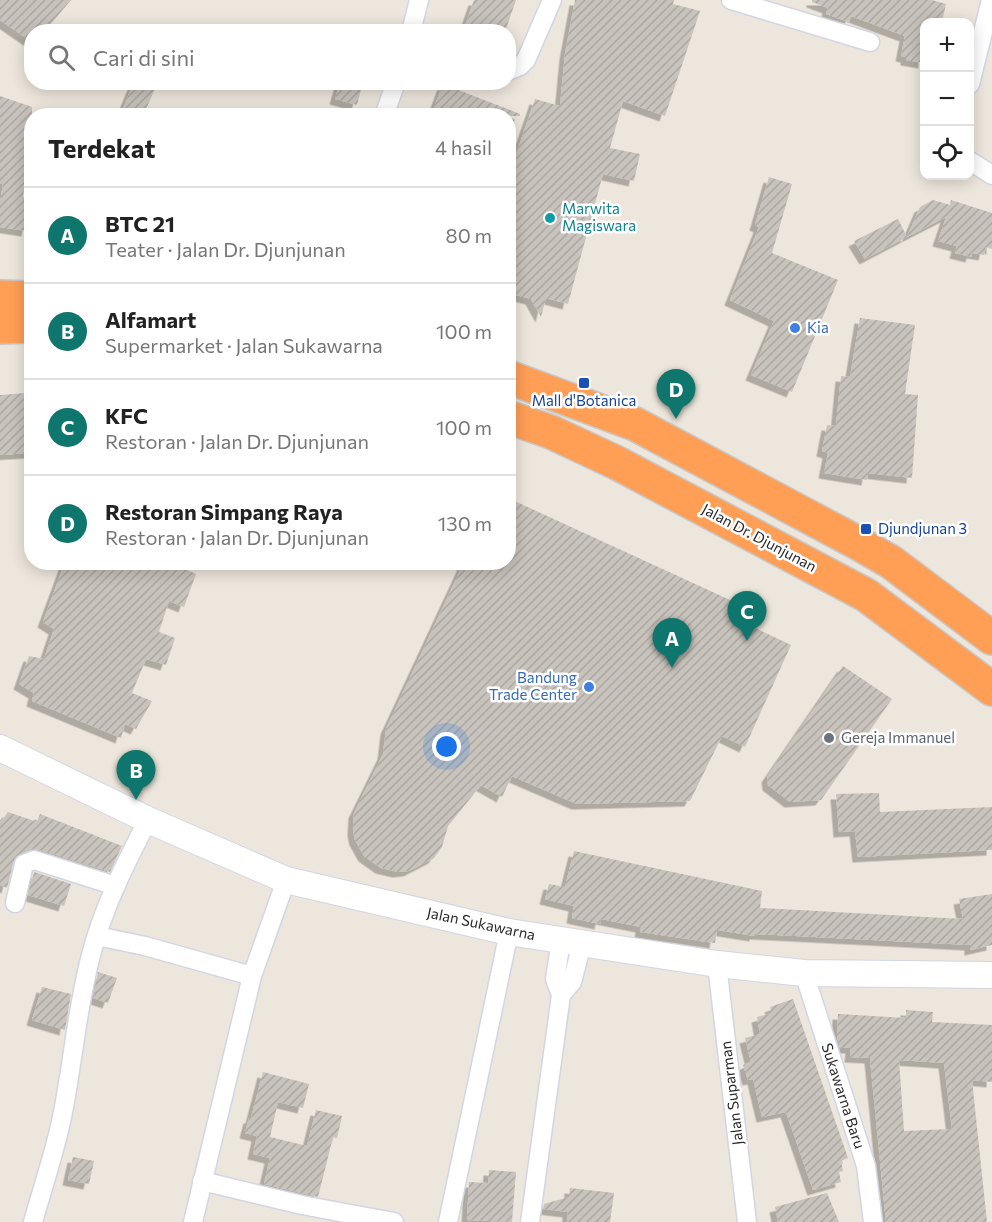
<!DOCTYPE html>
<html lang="id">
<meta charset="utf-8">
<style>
body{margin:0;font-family:Commissioner,sans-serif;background:#f2f2f2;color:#222}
.controls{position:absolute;right:18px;top:18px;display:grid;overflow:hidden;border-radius:12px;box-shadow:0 3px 15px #0003}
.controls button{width:54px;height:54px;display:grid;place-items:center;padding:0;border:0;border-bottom:2px solid #e0e0e0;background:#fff;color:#222;font:30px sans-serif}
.you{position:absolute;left:447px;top:747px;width:21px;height:21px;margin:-15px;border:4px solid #fff;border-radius:50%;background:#1a73e8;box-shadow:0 0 0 9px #1a73e833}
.badge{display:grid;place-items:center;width:39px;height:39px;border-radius:50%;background:#0f766e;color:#fff;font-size:20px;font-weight:700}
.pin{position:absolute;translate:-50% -50px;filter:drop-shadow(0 2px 3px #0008)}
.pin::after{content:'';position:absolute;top:32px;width:21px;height:18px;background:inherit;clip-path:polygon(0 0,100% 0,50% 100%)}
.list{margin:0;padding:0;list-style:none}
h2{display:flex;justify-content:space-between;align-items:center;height:78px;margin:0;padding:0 24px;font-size:26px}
h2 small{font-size:20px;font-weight:400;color:#767676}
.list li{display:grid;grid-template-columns:39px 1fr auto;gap:18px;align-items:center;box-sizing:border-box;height:96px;padding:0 24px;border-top:2px solid #e0e0e0}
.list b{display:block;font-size:22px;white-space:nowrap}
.list p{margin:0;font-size:20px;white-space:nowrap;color:#767676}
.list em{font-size:20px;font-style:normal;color:#767676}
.icon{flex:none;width:33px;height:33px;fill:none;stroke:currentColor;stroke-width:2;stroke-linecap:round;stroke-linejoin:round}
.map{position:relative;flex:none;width:992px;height:1222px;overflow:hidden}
.search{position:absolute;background:#fff;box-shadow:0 3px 15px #0003;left:24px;top:24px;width:492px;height:66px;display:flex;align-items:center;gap:15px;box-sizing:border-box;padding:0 21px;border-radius:24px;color:#767676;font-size:22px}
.panel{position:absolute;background:#fff;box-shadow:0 3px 15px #0003;left:24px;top:108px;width:492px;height:462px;border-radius:24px}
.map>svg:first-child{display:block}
.building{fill:url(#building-hatch);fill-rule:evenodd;filter:url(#shadow)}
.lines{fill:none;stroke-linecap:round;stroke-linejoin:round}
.street-casing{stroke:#d2d5e4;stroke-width:21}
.secondary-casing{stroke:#d2d5e4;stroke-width:28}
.highway-casing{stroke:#c8c8c8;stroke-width:36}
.street{stroke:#fff;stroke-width:18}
.secondary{stroke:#fff;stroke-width:26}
.highway{stroke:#ff9e55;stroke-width:33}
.culture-dot{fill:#0f9aa8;stroke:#fff;stroke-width:2}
.shop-dot{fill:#3f7fe0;stroke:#fff;stroke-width:2}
.transit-dot{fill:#1a4fb4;stroke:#fff;stroke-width:2}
.worship-dot{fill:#6b7280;stroke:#fff;stroke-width:2}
.labels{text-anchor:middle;stroke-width:5;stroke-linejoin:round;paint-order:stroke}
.culture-label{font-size:15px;fill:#0d838f;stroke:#fff;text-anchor:start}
.shop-label{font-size:15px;fill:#366cbe;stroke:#fff;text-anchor:start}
.transit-label{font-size:15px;fill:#164399;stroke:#fff}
.street-label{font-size:15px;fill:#2b2b2b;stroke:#fff}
.worship-label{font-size:15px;fill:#5b616d;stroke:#fff;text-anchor:start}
</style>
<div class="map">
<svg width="992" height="1222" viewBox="0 0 992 1222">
<defs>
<pattern id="building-hatch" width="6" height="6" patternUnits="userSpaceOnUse" patternTransform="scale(1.5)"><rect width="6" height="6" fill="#c8c3bc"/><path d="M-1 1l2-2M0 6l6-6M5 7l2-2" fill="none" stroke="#aca8a2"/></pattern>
<filter id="shadow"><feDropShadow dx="-5.5" dy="5.5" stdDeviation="0" flood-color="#0004"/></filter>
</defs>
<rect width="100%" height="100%" fill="#ede6dc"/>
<!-- building -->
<path class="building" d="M0 0H71L44 32H32V37L29 40 0 20Z
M474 0H516L505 32H463Z
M575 0H674L673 4 700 11 665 116 623 101 610 148 640 154 634 181 603 174 568 304 546 298 541 317 531 299 508 293V178L535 99 560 106 565 54Z
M812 0H932L946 4 942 22H924V63L906 60V57L901 56 905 36 851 16 849 22 826 14 828 8 812 2Z
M134 82H158L143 116H120Z
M340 82H363L357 105 335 99Z
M443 84 520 114V116H431Z
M0 96 32 107V162H28L23 197 32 198V221L29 220 27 231 0 227V203L3 184 0 183Z
M769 177 792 184 772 253 838 280 792 392 751 375 774 321 730 300 759 227 755 225Z
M933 200 950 205 951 200 992 213V249L986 247 984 255 972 253 971 257 955 253 957 246 938 241 946 217 907 237 920 207Z
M898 219 907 237 865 259 854 241Z
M860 318 915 325 905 394 918 395 912 478 868 473 867 480 824 473 828 453 822 451 827 425 836 426 841 376 850 377Z
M26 393 30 453 0 455V395Z
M508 498 754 611 749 625 791 645 745 747 722 736 690 801 577 804 512 776 502 797 481 785 448 826 442 847 434 858 409 871 398 872 381 868 364 856 355 840 353 831 354 813 383 754 386 729 464 562H508Z
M65 562H185L183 568 196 574 184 607 169 601 159 632 175 638 166 665 146 659 132 693 152 701 136 729 125 724 121 738 32 701 34 693 19 684 29 656 44 659 54 629 43 622Z
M843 666 892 699 821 800 790 802 768 785 767 777Z
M879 793 880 812 992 807V850L858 857 855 831 839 832 836 794Z
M8 812 37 822 40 814 122 846 110 872 37 849 30 850 15 857 7 888 0 885V823Z
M574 851 762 891 760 908 963 919 959 899 992 894V945L970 950V945L755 934V936L717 930 715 943 640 932 641 927 601 919 600 924 572 918 574 906 545 899 549 884 565 887Z
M34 872 71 884 64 906 28 895Z
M98 972 117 978 108 1003 93 998Z
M42 987 71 994 65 1030 32 1020Z
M793 999 848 1158 841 1161 843 1171 839 1172 841 1182 813 1190 786 1112 762 1117 753 1079 748 1080 743 1065 751 1062 745 1038 760 1034 757 1017 772 1013 770 1007Z
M906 1010 933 1012 932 1022 992 1025V1082L972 1080 987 1222H886L870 1058 850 1057 851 1048H840L837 1037 838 1014 906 1018ZM899 1060 944 1063 952 1129 904 1131Z
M263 1072 309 1084 303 1108 278 1102 270 1137 307 1146 316 1110 342 1116 337 1138 333 1137 318 1197 264 1184 270 1158 253 1154 257 1136 245 1133 249 1118H251Z
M73 1157 94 1161 89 1184 68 1180Z
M489 1170 516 1172 512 1222 467 1220 469 1182 488 1183Z
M570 1188 614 1193 610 1222H567L568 1212 543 1209 544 1204 569 1197Z
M827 1193 839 1222H778L775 1207Z"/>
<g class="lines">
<defs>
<path id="street" d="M731 0 870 42
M411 32 419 0
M508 71 520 66 526 60 552 0
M970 84 991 0
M384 116 396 82
M970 161 992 175
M15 903 24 864 34 860 116 886
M97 936 145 946 252 976
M717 964 747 1222
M804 973 866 1166 873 1222
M561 995 572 982 582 944
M202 1181 302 1205 394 1222
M33 1222C43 1186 56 1149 63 1112 73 1061 77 1009 90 959 102 910 125 864 148 820
M193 1222 252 976 286 880
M448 1222 509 932
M530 1222 561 995 555 979 561 941"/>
<path id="secondary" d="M0 748 148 820 286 880 509 932 717 964 804 973 992 975"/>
<path id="highway" d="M0 297 32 298
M0 327 32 326
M508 377 635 424 856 542 891 562 992 638
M508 417 551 432 617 463 866 595 992 689"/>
</defs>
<!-- street casing -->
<use href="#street" class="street-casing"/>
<!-- secondary casing -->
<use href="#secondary" class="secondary-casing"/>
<!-- highway casing -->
<use href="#highway" class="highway-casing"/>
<!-- street -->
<use href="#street" class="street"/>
<!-- secondary -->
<use href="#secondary" class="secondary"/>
<!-- highway -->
<use href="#highway" class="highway"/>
</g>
<!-- markers -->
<circle class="culture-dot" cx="550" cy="218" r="6"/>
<g class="shop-dot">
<circle cx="795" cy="328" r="6"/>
<circle cx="589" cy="687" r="6"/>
</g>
<g class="transit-dot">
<rect x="578" y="377" width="12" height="12" rx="3"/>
<rect x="860" y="523" width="12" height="12" rx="3"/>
</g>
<circle class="worship-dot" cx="829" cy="738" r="6"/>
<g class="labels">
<!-- culture labels -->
<g class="culture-label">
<text x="562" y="214">Marwita<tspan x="562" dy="17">Magiswara</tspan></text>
</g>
<!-- shop labels -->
<g class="shop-label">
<text x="807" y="333">Kia</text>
<text x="577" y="683" text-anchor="end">Bandung<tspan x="577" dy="17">Trade Center</tspan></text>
</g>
<!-- transit labels -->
<g class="transit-label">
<text x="584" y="406">Mall d'Botanica</text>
<text x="878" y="534" text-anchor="start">Djundjunan 3</text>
</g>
<!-- street labels -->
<g class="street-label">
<text transform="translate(759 538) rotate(28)" y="5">Jalan Dr. Djunjunan</text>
<text transform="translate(481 924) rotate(12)" y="5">Jalan Sukawarna</text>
<text transform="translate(732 1093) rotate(-97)" y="5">Jalan Suparman</text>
<text transform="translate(843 1096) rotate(72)" y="5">Sukawarna Baru</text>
</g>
<!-- worship labels -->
<g class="worship-label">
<text x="841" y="743">Gereja Immanuel</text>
</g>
</g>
</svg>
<div class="controls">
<button>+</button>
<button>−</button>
<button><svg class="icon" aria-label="locate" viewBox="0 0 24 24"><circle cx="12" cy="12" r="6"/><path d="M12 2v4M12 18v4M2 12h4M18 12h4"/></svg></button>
</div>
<div class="you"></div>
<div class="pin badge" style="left:672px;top:668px">A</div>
<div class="pin badge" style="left:136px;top:800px">B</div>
<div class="pin badge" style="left:747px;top:641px">C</div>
<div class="pin badge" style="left:676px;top:419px">D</div>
<div class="search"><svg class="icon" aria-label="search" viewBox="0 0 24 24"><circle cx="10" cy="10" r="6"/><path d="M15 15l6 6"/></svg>Cari di sini</div>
<section class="panel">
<h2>Terdekat<small>4 hasil</small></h2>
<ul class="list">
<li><span class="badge">A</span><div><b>BTC 21</b><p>Teater · Jalan Dr. Djunjunan</p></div><em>80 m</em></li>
<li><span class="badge">B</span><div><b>Alfamart</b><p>Supermarket · Jalan Sukawarna</p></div><em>100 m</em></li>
<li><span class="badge">C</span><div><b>KFC</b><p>Restoran · Jalan Dr. Djunjunan</p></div><em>100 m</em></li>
<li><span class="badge">D</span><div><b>Restoran Simpang Raya</b><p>Restoran · Jalan Dr. Djunjunan</p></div><em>130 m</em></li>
</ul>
</section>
</div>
